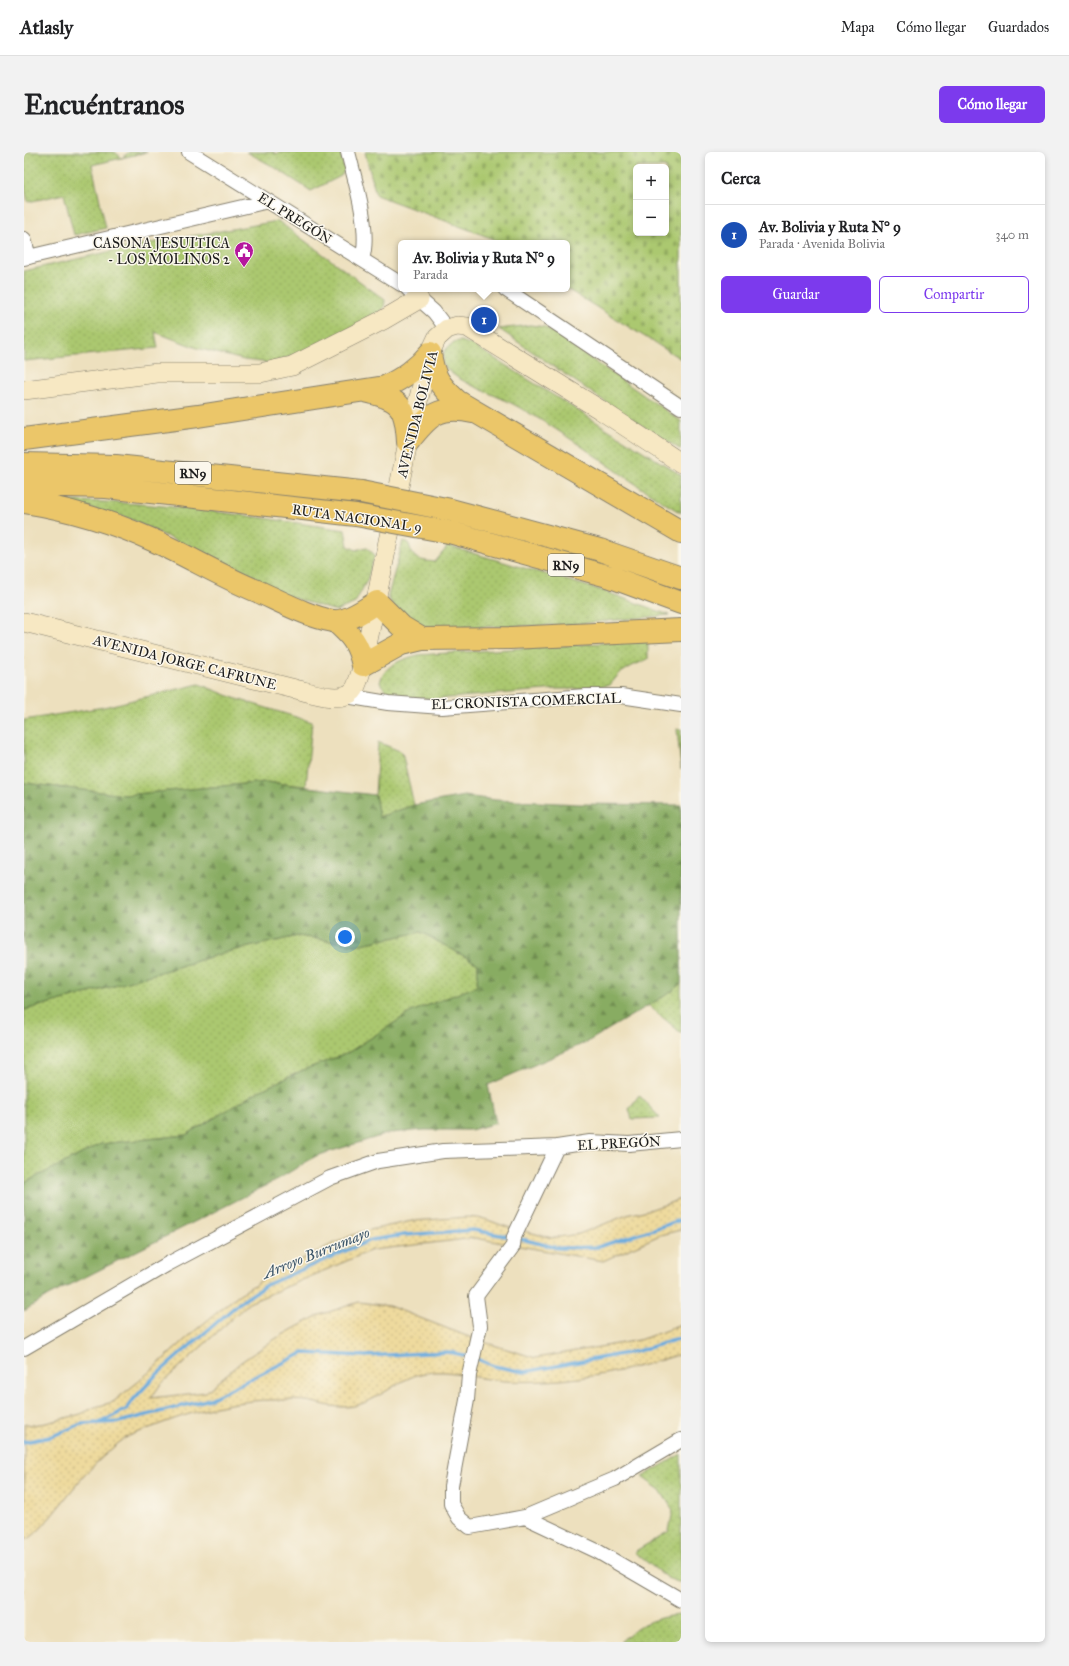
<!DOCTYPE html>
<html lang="es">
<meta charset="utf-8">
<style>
body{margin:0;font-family:"IM FELL Great Primer",serif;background:#f2f2f2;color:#202124}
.controls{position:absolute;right:12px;top:12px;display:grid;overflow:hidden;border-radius:6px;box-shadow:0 2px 6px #0003}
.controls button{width:36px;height:36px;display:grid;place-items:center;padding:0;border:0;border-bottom:1px solid #e0e0e0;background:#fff;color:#202124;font:20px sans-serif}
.you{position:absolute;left:321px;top:785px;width:14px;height:14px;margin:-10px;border:3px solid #fff;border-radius:50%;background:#1a73e8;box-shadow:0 0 0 6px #1a73e833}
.badge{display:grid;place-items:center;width:26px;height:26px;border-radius:50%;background:#7c3aed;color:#fff;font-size:13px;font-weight:700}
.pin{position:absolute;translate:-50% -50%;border:2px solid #fff;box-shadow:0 1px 4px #0006}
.popup{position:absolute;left:374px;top:88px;width:172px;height:52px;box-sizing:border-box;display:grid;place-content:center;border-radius:6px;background:#fff;filter:drop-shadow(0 1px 3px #0005);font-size:13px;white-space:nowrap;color:#757577}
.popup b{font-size:15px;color:#202124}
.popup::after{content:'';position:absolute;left:50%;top:100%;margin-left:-8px;border:8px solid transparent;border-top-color:#fff}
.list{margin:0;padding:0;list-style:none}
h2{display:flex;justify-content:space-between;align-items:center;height:52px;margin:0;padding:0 16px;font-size:17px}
h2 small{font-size:13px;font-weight:400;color:#757577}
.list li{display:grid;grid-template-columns:26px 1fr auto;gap:12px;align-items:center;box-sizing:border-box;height:60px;padding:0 16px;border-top:1px solid #e0e0e0}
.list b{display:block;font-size:15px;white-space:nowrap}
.list p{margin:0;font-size:13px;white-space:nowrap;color:#757577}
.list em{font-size:13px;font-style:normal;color:#757577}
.actions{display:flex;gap:8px;padding:12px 16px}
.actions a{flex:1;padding:9px 0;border:1px solid #7c3aed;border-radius:6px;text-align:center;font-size:14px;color:#7c3aed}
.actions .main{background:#7c3aed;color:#fff}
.map{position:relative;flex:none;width:657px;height:1490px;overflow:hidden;border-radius:6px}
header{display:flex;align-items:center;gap:24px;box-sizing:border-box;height:56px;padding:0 20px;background:#fff;border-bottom:1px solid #e0e0e0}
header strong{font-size:19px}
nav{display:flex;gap:22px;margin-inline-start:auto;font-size:14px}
.intro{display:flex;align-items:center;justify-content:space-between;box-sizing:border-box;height:96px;padding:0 24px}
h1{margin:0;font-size:28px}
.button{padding:10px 18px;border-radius:6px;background:#7c3aed;color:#fff;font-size:14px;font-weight:700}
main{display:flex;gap:24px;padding:0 24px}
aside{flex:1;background:#fff;border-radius:6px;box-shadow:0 2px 6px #0003}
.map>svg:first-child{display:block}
.grass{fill:url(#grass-dots);stroke:#647246}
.forest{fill:url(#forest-firs);stroke:#52643f}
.sand{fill:url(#sand-dots);stroke:#857b5d}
.cemetery{fill:url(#cemetery-stones);stroke:#647246;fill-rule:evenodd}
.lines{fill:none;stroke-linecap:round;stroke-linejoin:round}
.stream{stroke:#6bacdf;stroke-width:3.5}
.street-casing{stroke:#847e6d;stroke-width:16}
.secondary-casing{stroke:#847e6d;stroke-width:20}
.highway-casing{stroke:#847e6d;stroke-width:24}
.street{stroke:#fff;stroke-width:14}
.secondary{stroke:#f7e8c3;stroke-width:19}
.highway{stroke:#ebc669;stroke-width:22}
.highway-bridge-casing{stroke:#847e6d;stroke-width:24;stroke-linecap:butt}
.highway-bridge{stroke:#ebc669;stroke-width:22}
.labels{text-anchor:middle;stroke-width:3;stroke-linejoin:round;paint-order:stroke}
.shield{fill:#fbf7ec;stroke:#5f5e5a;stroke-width:1}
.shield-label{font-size:13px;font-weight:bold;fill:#1c1c1c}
.street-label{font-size:14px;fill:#1c1c1c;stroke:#fbf7ec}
.poi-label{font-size:14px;fill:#1c1c1c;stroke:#fbf7ec;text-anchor:end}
.water-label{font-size:15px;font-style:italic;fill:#3c566a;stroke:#fbf7ec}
</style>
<header>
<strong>Atlasly</strong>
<nav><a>Mapa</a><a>Cómo llegar</a><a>Guardados</a></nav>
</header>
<div class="intro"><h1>Encuéntranos</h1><a class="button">Cómo llegar</a></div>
<main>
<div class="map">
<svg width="657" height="1490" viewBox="0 0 657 1490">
<defs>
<pattern id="grass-dots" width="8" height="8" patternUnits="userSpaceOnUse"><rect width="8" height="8" fill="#abc870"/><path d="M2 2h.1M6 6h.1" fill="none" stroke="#93ab60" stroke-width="1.8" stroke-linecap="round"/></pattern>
<pattern id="forest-firs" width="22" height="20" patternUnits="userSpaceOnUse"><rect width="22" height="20" fill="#88ac62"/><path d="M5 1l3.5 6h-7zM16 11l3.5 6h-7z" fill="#6e8b50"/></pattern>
<pattern id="sand-dots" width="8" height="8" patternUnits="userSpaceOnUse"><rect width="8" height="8" fill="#eeda9e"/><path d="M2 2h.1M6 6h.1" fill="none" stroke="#ccba88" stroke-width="1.8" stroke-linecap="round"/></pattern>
<pattern id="cemetery-stones" width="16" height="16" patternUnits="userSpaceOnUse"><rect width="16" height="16" fill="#abc870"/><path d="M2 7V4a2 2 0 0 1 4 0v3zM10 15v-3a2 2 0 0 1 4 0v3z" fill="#93ab60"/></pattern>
</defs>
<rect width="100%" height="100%" fill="#fbf7ec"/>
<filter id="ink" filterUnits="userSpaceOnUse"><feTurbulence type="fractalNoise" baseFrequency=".025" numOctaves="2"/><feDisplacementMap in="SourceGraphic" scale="8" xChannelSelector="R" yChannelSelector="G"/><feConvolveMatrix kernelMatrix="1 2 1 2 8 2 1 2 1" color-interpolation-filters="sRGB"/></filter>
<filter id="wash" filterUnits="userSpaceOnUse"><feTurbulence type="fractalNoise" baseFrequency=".012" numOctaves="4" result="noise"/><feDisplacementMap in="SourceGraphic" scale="16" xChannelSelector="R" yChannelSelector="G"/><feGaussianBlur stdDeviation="0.9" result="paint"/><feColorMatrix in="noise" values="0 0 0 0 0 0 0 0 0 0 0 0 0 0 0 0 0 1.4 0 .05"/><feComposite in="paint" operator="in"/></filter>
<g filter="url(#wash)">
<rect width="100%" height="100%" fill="#ede0be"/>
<!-- grass -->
<path class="grass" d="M0 0H91L98 6 105 0H123L68 13 82 76 50 83 40 42 4 50 0 32Z
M223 0H250L251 2 258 0H316L321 18 317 24 287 39 250 15Z
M254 69 361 148 360 156 350 164 284 199 247 211 220 208 173 196 131 180 134 196 0 209V119L110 94Z
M507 173 521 175 657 269V298L583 251 475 177Z
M437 189 449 193 657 323V361C599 327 548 283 489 252 472 243 427 228 419 212L420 199 430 190Z
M36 349C132 349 226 364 321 378L324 394 332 398 342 395 351 403 343 428 331 451 312 459 250 440 169 397 104 366Z
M379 389 385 391C388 409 396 408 411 410L424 394 580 439 645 463 541 473 404 476 390 474 369 454 364 444Z
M624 488V507L608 514 595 522 586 533 559 537H533L411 547 374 544 362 539 356 531C359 513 379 507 394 503Z
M175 532 210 546 288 570 282 634 242 630 101 643 0 631V568L80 555Z
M653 577H657V618Z
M354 590 378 600 390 653 355 665 351 643Z
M397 780 454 812 453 834 387 860 322 902 279 918 233 940 162 983 77 992 0 1031V858L87 835 203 800 274 784 332 793Z
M657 831V881L624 853 649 839Z
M615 943 636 966 608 967 605 957Z
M657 1302V1431L643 1426 610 1400 645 1379 649 1358 636 1338 618 1325Z
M655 1463 657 1465V1490H596C615 1473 630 1465 655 1463Z"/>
<!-- forest -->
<path class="forest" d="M242 630 351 643 355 665 390 653 440 644 472 648 556 652 657 653V831L649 839 563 890 464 933 472 971 447 978H400L366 981 292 1004 251 1029 24 1144 0 1159V1031L77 992 162 983 233 940 279 918 322 902 387 860 453 834 454 812 397 780 332 793 274 784 203 800 87 835 0 858V631L101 643Z"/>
<!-- sand -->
<path class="sand" d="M657 1047V1078L636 1083 579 1109 451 1086 348 1098 225 1151 137 1232 127 1246 182 1240 217 1210 251 1187 293 1164 335 1150 365 1154 453 1188 512 1206 615 1188 657 1173V1202C599 1221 542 1232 481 1229 454 1228 428 1216 401 1221 371 1226 350 1256 318 1255 306 1255 295 1251 283 1249 274 1248 264 1248 255 1248 211 1247 166 1260 126 1276 117 1280 107 1282 100 1287 93 1292 87 1297 81 1303 56 1324 38 1353 16 1377L6 1386 0 1388V1271L7 1273 22 1271 57 1262 71 1255 89 1250 114 1230 173 1177 214 1143 241 1126 302 1095 336 1080 388 1069 444 1065 461 1067 480 1074 528 1086 555 1082 603 1063 628 1057Z"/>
<!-- cemetery -->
<path class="cemetery" d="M341 0H657V207L543 137V91H474L467 86 352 43ZM612 15H642V81H612Z"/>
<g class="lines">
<!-- stream -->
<path class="stream" d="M493 1086 534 1096 574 1095 657 1068
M453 1207 470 1214 500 1220 614 1199 657 1186
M77 1270 103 1257 109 1248 131 1224 214 1152 242 1133 347 1088 380 1083 449 1078 487 1085
M0 1290 26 1285 57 1272 95 1270 186 1247 279 1201 341 1204 425 1200 445 1204"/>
</g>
</g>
<g filter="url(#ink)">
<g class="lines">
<defs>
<path id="street" d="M165 0 377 132
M324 0C331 29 347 79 338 107
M0 87 5 105
M0 106 244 49
M384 137 410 160 423 177
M481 137 657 255
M322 544 364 551 418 555 562 544H597L657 553
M533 995 490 1085 489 1094 452 1144 456 1174 445 1223 443 1248 427 1334V1352L435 1366 446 1375 501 1365 591 1327 657 1288
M0 1196 142 1113 306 1026 354 1009 419 999 533 995 566 990 605 992 657 987
M501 1365 573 1399 657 1448"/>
<path id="secondary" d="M0 238 133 221H236L268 214 359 168 395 147
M0 470 271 537C286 540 316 552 329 539 334 534 336 521 339 513L384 290 406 201 413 186 423 177 433 174 443 175 575 257 657 311"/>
<path id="highway" d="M406 201C409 224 415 233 433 249L657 380
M341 239C377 247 382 254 384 290
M0 287 174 264 361 235C379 226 393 217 406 201
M384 290C404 264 415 252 449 260
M0 312 92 314 337 340
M0 333 82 335 332 363
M0 350C45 357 91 371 133 390 167 406 199 425 233 439 256 449 285 465 309 469 323 471 342 457 353 450L378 475 398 487 486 486 657 478
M427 358 576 398 657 426
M425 380 587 425 657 451
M311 469C328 484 334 491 339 513L377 492 398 487"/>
</defs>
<!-- street casing -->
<use href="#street" class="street-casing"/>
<!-- secondary casing -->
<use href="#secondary" class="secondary-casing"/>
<!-- highway casing -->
<use href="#highway" class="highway-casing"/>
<!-- street -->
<use href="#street" class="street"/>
<!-- secondary -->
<use href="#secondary" class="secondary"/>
<!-- highway -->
<use href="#highway" class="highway"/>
<defs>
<path id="highway-bridge" d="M337 340 427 358
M332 363 425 380"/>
</defs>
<!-- highway-bridge casing -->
<use href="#highway-bridge" class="highway-bridge-casing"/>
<!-- highway-bridge -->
<use href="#highway-bridge" class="highway-bridge"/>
</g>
</g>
<!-- icons -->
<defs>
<symbol id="civic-pin" viewBox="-11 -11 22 30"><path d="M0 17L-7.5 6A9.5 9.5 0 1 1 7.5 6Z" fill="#b5179e" stroke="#fbf7ec"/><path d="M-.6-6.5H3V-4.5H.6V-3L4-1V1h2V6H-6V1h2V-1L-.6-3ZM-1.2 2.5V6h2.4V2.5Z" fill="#fff"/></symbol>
</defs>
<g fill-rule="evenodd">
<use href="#civic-pin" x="209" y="88" width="22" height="30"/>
</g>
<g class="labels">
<!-- shield labels -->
<g class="shield">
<rect x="151" y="310" width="36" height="22" rx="3"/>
<rect x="524" y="402" width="36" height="22" rx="3"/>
</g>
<g class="shield-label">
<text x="169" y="326">RN9</text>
<text x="542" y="418">RN9</text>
</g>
<!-- street labels -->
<g class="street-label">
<text transform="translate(271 66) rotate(32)" y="5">EL PREGÓN</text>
<text transform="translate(393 262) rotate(-76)" y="5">AVENIDA BOLIVIA</text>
<text transform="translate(333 366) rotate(8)" y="5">RUTA NACIONAL 9</text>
<text transform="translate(161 510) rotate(14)" y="5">AVENIDA JORGE CAFRUNE</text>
<text transform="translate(502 549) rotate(-2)" y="5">EL CRONISTA COMERCIAL</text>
<text transform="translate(595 991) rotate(-3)" y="5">EL PREGÓN</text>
</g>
<!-- poi labels -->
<g class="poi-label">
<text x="206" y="96">CASONA JESUITICA<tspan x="206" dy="16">- LOS MOLINOS 2</tspan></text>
</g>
<!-- water labels -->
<g class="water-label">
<text transform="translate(292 1101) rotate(-22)" y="5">Arroyo Burrumayo</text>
</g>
</g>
</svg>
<div class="controls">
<button>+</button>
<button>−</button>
</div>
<div class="you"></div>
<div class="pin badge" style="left:460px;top:168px;background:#1a4fb4">1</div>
<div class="popup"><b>Av. Bolivia y Ruta N° 9</b>Parada</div>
</div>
<aside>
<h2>Cerca<small></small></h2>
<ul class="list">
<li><span class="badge" style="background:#1a4fb4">1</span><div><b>Av. Bolivia y Ruta N° 9</b><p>Parada · Avenida Bolivia</p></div><em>340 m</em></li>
</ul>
<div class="actions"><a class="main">Guardar</a><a>Compartir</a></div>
</aside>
</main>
